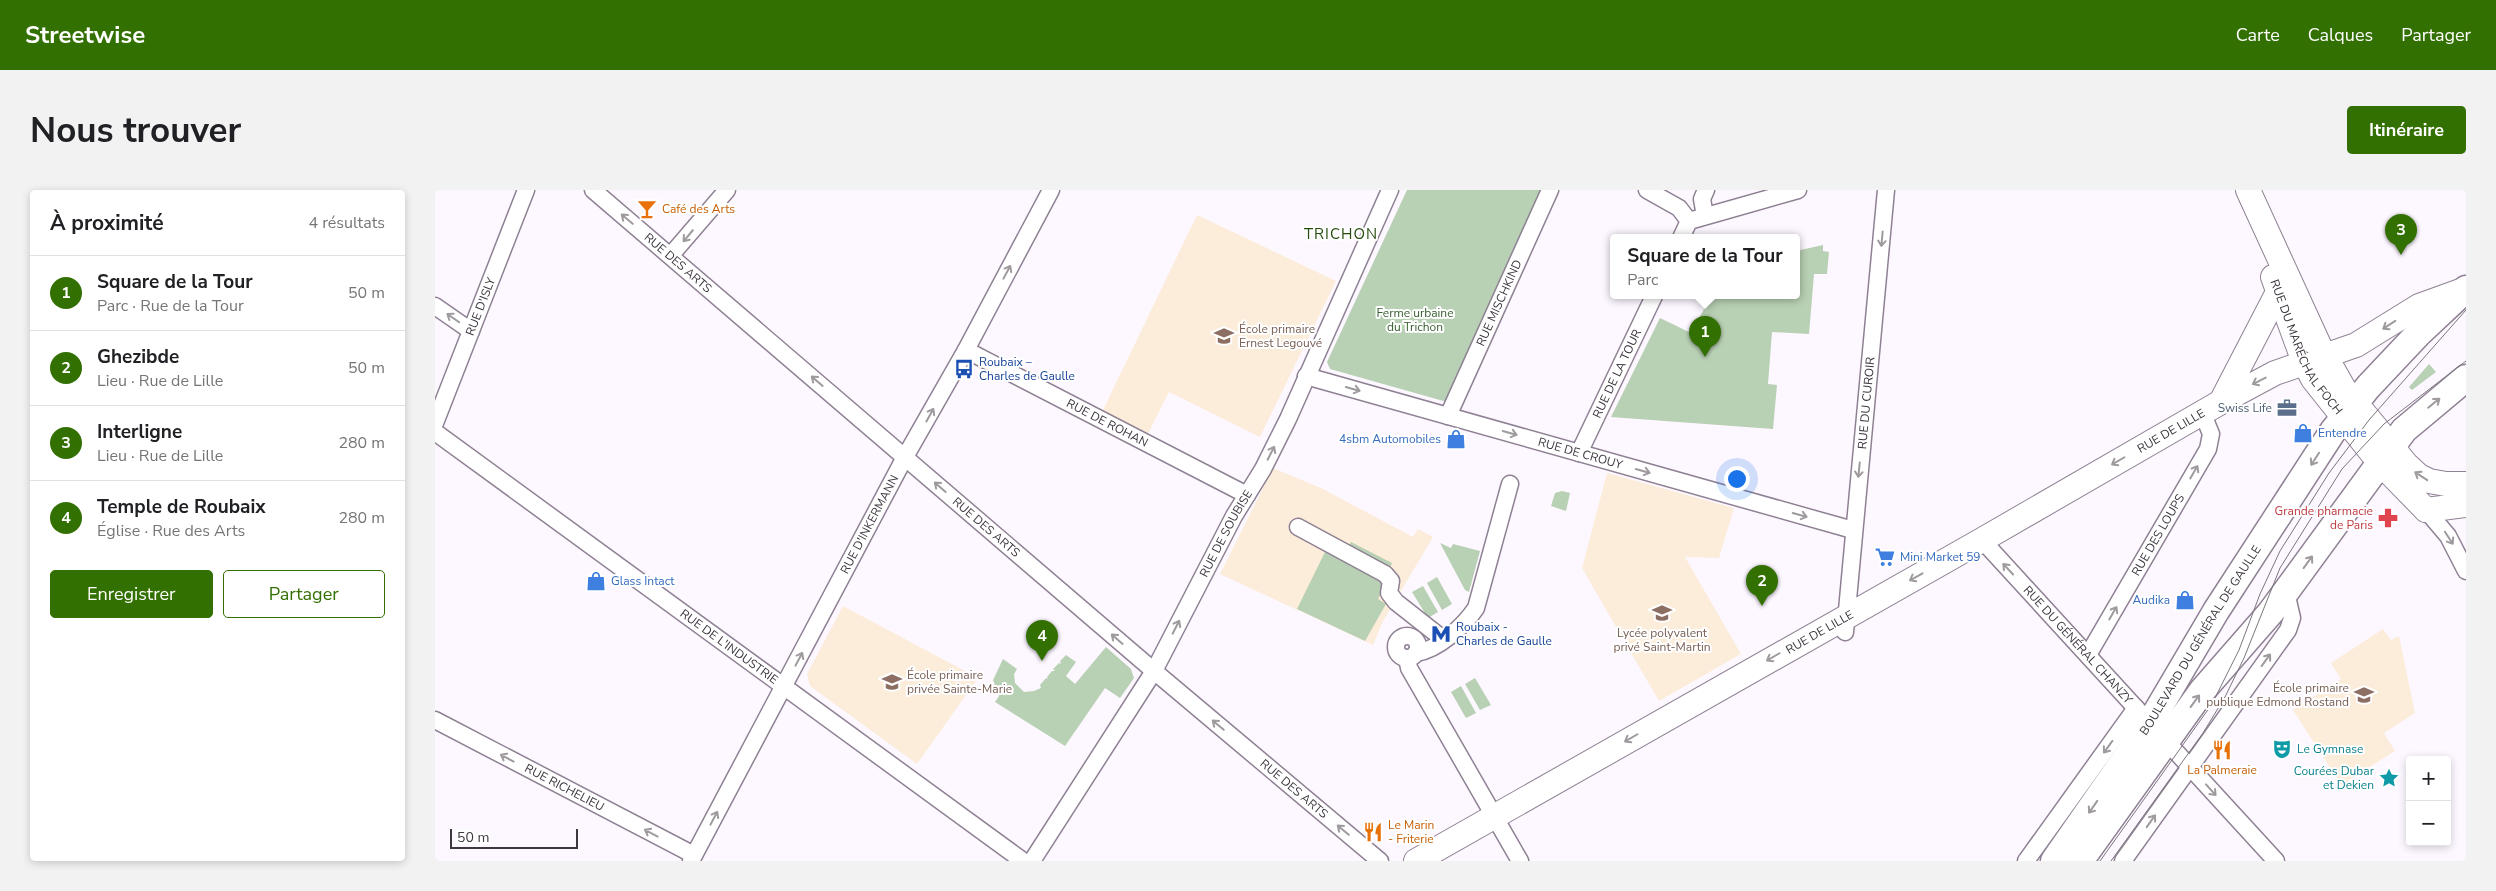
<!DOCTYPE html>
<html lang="fr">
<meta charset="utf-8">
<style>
body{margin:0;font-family:"Nunito Sans",sans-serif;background:#f2f2f2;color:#202124}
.controls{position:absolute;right:15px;bottom:15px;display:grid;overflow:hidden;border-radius:5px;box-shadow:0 2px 8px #0003}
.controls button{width:45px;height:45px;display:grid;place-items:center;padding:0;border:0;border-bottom:1px solid #e0e0e0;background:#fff;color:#202124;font:25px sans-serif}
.scale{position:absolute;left:15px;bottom:12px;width:128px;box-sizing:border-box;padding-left:5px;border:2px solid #3c363e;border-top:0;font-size:14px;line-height:18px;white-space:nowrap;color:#3c363e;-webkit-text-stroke:4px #fff;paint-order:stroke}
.you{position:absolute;left:1301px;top:288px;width:18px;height:18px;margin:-12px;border:4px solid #fff;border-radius:50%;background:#1a73e8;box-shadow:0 0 0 8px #1a73e833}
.badge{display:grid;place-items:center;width:32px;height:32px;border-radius:50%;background:#337002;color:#fff;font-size:16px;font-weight:700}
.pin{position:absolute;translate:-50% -41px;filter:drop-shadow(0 1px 2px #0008)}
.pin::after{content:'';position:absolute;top:26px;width:18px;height:15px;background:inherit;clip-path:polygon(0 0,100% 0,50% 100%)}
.popup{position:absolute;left:1175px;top:44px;width:190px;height:65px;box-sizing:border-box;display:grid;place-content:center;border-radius:5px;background:#fff;filter:drop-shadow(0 1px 4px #0005);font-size:16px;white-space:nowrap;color:#757577}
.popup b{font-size:19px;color:#202124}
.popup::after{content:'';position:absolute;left:50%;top:100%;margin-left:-10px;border:10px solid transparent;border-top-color:#fff}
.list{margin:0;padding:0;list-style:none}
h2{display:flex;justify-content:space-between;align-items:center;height:65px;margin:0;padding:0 20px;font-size:21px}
h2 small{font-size:16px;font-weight:400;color:#757577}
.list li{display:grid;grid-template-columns:32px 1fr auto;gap:15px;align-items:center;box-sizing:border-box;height:75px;padding:0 20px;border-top:1px solid #e0e0e0}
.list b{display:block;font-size:19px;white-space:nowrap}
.list p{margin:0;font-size:16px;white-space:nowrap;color:#757577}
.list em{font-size:16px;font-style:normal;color:#757577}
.actions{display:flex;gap:10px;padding:15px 20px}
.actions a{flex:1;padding:11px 0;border:1px solid #337002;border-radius:5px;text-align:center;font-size:18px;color:#337002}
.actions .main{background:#337002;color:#fff}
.map{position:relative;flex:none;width:2031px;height:671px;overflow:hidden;border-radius:5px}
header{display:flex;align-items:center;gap:30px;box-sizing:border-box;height:70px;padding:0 25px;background:#337002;color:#fff}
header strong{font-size:24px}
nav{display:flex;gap:28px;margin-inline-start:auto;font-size:18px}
.intro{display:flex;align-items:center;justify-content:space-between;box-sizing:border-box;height:120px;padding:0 30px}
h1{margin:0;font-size:35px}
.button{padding:12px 22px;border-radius:5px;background:#337002;color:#fff;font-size:18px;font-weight:700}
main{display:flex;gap:30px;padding:0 30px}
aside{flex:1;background:#fff;border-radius:5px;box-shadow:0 2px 8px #0003}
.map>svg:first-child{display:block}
.education{fill:#fcedda}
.green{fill:#b8d0b3}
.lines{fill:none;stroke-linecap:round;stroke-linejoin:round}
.street-casing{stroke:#8f8194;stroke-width:19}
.secondary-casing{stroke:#8f8194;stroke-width:26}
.primary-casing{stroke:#8f8194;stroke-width:29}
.street{stroke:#fff;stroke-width:16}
.secondary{stroke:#fff;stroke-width:24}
.primary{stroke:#fff;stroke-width:26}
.tram{stroke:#7b757d;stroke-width:1}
.oneway{stroke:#9e9a9e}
.labels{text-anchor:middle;stroke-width:4;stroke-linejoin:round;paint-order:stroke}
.food-label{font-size:12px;fill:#c56008;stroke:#fff;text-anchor:start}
.street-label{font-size:12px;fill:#3c363e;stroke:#fff}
.park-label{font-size:12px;fill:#386031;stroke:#fff}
.education-label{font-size:12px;fill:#785e54;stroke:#fff;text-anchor:start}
.transit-label{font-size:12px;fill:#164399;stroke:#fff;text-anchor:start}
.service-label{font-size:12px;fill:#4e5e75;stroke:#fff;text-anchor:end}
.shop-label{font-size:12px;fill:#366cbe;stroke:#fff;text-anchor:start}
.health-label{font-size:12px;fill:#be3a42;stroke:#fff;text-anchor:end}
.culture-label{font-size:12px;fill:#0d838f;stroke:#fff;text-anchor:start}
.quarter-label{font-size:15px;letter-spacing:1px;fill:#244b0d;stroke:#fff}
</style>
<header>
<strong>Streetwise</strong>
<nav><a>Carte</a><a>Calques</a><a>Partager</a></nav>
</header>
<div class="intro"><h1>Nous trouver</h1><a class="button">Itinéraire</a></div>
<main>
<aside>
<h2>À proximité<small>4 résultats</small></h2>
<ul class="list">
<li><span class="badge">1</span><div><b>Square de la Tour</b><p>Parc · Rue de la Tour</p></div><em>50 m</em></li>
<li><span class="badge">2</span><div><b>Ghezibde</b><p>Lieu · Rue de Lille</p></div><em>50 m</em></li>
<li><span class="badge">3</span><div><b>Interligne</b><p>Lieu · Rue de Lille</p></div><em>280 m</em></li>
<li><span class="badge">4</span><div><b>Temple de Roubaix</b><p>Église · Rue des Arts</p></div><em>280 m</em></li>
</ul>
<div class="actions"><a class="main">Enregistrer</a><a>Partager</a></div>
</aside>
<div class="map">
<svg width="2031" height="671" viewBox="0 0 2031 671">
<rect width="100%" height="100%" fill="#fdf7ff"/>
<!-- education -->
<path class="education" d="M762 25 901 91 825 247 734 202 713 244 667 222Z
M838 278 886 298 978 347 983 339 998 347 947 433 938 455 785 384Z
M1172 283 1299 318 1284 368 1250 367 1306 464 1224 511 1147 378Z
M408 416 543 488 482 574 375 496 372 484Z
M1948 439 1956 450 1964 446 1980 523 1949 543 1960 561 1906 595 1858 520 1906 489 1896 473Z"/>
<!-- green -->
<path class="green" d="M972 0H1106L1012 212 895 179 892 172Z
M1388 55V61L1394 62 1392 84H1379L1374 144 1337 142 1333 194 1342 195 1338 239 1176 227 1225 128 1256 143 1276 106H1361V61Z
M1994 174 2001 182 1977 200 1974 197Z
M1127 301 1135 303 1131 321 1116 316 1120 303Z
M916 352 957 373 955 378 913 357Z
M1005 353 1016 358 1018 354 1045 361 1034 402 1030 400Z
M891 360 952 391 943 409 951 414 930 451 862 419Z
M1002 387 1017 414 1007 420 992 393Z
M988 396 1003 422 993 428 977 402Z
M671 457 696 479 699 488 685 508 670 498 630 556 560 512 564 506 558 490 568 469 582 479 579 484 580 493 589 502 599 501 606 498 605 495 611 488 613 489 612 487 617 481H620L618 479 624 473 626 474 625 471 631 465 641 472 631 486 640 494Z
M1040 488 1056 515 1045 520 1030 494Z
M1026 496 1041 523 1031 528 1016 502Z"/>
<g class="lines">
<defs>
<g id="street">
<path id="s1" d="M158 0 719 481 945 671"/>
<path d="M1212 0 1244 18 1254 31"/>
<path d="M1270 26 1267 9 1271 0"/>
<path d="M1246 48 1254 31 1363 0"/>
<path d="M236 65 292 0"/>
<path d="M0 116 36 141"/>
<path id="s2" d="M531 160 812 305"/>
<path id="s3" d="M871 186 1418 340"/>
<path id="s4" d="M1013 226 1115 0"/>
<path id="s5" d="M0 233 91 0"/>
<path id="s6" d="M0 242 588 671"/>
<path id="s7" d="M1144 263 1219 106"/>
<path d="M1991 320 2013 346 2031 381"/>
<path d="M863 337 950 384 956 391 954 403 961 412 1008 449"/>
<path id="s8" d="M1547 350 1841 671"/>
<path id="s9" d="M1410 442 1451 0"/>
<circle cx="972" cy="457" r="11"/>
<path d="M981 463C1003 460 1029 436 1041 418L1075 294"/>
<path id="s10" d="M1653 465 1773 259 1776 244 1767 222"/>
<path d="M972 468 974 478 1085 671"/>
<path id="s11" d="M0 530 259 665"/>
<path id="s12" d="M256 671 470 267 531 160 616 0"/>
<path id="s13" d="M597 671 719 481 799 326 828 279 853 229 955 0"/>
<path d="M1591 671 1701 518"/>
<path d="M1688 671 1853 440 1857 428 1851 402"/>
</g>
<g id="secondary">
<path d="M1813 0 1884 155 1909 199 1971 274 1984 286 1994 291 2011 294H2031"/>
<path id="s14" d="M1838 87 1869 172 1878 189 1944 272 1991 320"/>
<path d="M1786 212 1843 102"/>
<path d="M1991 320 2031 315"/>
<path id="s15" d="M981 671 1547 350 1786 212 1840 183 1921 155 1984 116 2031 99"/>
</g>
<g id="primary">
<path id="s16" d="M1619 671 1715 533 1781 421 1898 241 1933 197 1983 144 2031 99"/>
<path d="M1645 671 1767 501 1836 422 1969 240 2031 188"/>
</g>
</defs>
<!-- street casing -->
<use href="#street" class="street-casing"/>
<!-- secondary casing -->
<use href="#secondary" class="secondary-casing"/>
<!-- primary casing -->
<use href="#primary" class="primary-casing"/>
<!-- street -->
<use href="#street" class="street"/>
<!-- secondary -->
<use href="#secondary" class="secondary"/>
<!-- primary -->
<use href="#primary" class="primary"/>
<!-- tram -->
<path class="tram" d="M1665 671 1777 514 1804 460 1825 404 1845 361 1894 283 1934 230 2031 120
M1676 671 1768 543 1790 507 1809 468 1845 378 1907 279 1949 234 2031 171"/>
</g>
<!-- one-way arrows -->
<defs><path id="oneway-shaft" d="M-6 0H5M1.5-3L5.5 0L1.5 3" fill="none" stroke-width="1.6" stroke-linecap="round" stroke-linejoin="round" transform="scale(1.25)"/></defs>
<g class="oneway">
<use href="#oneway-shaft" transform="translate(192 29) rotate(-140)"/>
<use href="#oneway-shaft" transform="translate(253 46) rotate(130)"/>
<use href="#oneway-shaft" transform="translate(1447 49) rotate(95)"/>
<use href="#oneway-shaft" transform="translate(572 82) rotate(-62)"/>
<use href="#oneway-shaft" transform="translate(18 128) rotate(-145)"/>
<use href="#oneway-shaft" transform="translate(1954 135) rotate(147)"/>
<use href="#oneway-shaft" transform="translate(382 191) rotate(-139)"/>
<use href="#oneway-shaft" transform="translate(1824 191) rotate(153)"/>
<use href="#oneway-shaft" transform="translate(918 199) rotate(16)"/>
<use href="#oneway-shaft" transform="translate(1999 213) rotate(-39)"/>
<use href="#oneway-shaft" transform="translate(495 225) rotate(-61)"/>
<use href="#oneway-shaft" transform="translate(1075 243) rotate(16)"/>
<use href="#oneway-shaft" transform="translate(836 263) rotate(-63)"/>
<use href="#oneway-shaft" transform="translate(1880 269) rotate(123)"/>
<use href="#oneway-shaft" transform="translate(1683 271) rotate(150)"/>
<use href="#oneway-shaft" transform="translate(1424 280) rotate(96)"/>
<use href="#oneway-shaft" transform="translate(1208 281) rotate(16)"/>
<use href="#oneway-shaft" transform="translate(1759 282) rotate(-60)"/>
<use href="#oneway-shaft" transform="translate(1986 286) rotate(-147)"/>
<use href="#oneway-shaft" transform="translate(505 297) rotate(-139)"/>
<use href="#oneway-shaft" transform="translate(1365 325) rotate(16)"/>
<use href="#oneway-shaft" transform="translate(2014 348) rotate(57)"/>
<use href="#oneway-shaft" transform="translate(1873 372) rotate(-54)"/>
<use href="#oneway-shaft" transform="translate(1573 379) rotate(-133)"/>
<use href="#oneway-shaft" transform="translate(1481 387) rotate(151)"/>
<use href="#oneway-shaft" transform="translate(1678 423) rotate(-60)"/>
<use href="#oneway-shaft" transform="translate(741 437) rotate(-63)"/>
<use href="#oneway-shaft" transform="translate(682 449) rotate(-139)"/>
<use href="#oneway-shaft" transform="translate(1338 467) rotate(150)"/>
<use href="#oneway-shaft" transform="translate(364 469) rotate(-62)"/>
<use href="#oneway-shaft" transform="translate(1831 470) rotate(-54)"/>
<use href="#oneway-shaft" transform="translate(1760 511) rotate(-54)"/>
<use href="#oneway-shaft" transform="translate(783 535) rotate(-140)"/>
<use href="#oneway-shaft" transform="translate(1196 548) rotate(150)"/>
<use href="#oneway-shaft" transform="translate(1673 557) rotate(126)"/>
<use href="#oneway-shaft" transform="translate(72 568) rotate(-152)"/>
<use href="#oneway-shaft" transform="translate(1776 600) rotate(48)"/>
<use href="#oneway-shaft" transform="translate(1658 617) rotate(125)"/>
<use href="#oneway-shaft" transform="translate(279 628) rotate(-62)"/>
<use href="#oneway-shaft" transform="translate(1716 631) rotate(-55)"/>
<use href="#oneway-shaft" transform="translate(908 640) rotate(-140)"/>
<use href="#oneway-shaft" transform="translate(216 643) rotate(-152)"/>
</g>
<!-- icons -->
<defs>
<symbol id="bar-bare" viewBox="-9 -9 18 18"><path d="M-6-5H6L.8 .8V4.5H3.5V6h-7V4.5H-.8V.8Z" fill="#e8710a" stroke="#fff" stroke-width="2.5" paint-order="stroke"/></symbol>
<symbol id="school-bare" viewBox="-9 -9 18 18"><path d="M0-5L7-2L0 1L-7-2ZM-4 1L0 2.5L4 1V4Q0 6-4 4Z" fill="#8d6e63" stroke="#fff" stroke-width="2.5" paint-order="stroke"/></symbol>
<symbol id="bus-bare" viewBox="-9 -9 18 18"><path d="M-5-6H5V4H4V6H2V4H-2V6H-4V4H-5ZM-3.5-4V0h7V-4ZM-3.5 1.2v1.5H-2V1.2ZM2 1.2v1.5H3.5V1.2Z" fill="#1a4fb4" stroke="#fff" stroke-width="2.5" paint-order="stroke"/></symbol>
<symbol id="office-bare" viewBox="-9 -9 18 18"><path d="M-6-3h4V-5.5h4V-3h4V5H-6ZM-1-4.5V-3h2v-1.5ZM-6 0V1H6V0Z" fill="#5c6f8a" stroke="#fff" stroke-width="2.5" paint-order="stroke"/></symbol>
<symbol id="shop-bare" viewBox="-9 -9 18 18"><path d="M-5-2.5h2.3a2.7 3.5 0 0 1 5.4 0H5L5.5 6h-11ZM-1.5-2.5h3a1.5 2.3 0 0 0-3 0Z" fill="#3f7fe0" stroke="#fff" stroke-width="2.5" paint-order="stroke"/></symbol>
<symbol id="pharmacy-bare" viewBox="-9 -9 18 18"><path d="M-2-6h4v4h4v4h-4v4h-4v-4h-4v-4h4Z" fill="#e0444e" stroke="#fff" stroke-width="2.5" paint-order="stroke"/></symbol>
<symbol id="supermarket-bare" viewBox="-9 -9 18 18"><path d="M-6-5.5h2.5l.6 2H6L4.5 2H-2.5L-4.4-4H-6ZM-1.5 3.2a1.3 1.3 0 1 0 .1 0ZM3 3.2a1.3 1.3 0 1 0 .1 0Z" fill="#3f7fe0" stroke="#fff" stroke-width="2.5" paint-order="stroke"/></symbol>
<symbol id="metro-bare" viewBox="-9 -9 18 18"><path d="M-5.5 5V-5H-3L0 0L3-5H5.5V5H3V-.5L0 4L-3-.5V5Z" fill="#1a4fb4" stroke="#fff" stroke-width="2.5" paint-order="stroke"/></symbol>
<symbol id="theatre-bare" viewBox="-9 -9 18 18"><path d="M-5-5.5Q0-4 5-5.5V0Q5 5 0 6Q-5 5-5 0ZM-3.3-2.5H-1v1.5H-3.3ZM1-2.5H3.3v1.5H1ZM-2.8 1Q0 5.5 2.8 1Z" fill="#0f9aa8" stroke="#fff" stroke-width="2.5" paint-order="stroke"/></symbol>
<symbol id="restaurant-bare" viewBox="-9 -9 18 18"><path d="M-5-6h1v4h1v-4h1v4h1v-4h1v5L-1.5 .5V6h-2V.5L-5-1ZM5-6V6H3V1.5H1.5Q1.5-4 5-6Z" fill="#e8710a" stroke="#fff" stroke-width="2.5" paint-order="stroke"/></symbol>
<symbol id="sight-bare" viewBox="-9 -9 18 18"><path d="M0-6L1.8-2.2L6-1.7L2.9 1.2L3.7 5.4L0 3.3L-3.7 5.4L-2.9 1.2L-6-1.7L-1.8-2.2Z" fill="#0f9aa8" stroke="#fff" stroke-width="2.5" paint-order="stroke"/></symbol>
</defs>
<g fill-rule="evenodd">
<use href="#bar-bare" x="198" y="5" width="28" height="28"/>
<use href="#school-bare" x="775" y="132" width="28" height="28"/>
<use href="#bus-bare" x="515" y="165" width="28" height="28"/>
<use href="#office-bare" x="1838" y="204" width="28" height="28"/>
<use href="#shop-bare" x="1854" y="229" width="28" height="28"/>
<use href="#shop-bare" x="1007" y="235" width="28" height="28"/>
<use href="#pharmacy-bare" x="1939" y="314" width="28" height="28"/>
<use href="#supermarket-bare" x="1436" y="353" width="28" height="28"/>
<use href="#shop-bare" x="147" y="377" width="28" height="28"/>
<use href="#shop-bare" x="1736" y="396" width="28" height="28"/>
<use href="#school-bare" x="1213" y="409" width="28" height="28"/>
<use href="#metro-bare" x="992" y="430" width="28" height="28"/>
<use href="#school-bare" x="443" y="478" width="28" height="28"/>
<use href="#school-bare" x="1915" y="491" width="28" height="28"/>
<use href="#theatre-bare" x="1833" y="545" width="28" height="28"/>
<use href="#restaurant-bare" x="1773" y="546" width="28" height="28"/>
<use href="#sight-bare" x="1940" y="574" width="28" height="28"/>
<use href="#restaurant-bare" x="924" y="628" width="28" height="28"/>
</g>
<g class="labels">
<!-- food labels -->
<g class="food-label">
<text x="227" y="23">Café des Arts</text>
<text x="1787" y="584" text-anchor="middle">La Palmeraie</text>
<text x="953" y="639">Le Marin<tspan x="953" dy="14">- Friterie</tspan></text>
</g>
<!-- street labels -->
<g class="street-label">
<text dy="4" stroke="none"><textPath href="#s1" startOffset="112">RUE DES ARTS</textPath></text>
<text dy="4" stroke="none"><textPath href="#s4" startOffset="124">RUE MISCHKIND</textPath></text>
<text dy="4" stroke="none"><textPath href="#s5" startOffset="125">RUE D'ISLY</textPath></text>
<text dy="4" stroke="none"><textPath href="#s14" startOffset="78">RUE DU MARÉCHAL FOCH</textPath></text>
<text dy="4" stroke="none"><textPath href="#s7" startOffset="88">RUE DE LA TOUR</textPath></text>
<text dy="4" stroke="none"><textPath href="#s9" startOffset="230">RUE DU CUROIR</textPath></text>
<text dy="4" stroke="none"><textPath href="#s2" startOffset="159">RUE DE ROHAN</textPath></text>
<text dy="4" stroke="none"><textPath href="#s15" startOffset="869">RUE DE LILLE</textPath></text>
<text dy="4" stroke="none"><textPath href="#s3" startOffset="285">RUE DE CROUY</textPath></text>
<text dy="4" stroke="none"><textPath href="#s12" startOffset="381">RUE D'INKERMANN</textPath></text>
<text dy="4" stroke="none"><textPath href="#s1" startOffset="518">RUE DES ARTS</textPath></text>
<text dy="4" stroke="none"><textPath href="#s13" startOffset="381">RUE DE SOUBISE</textPath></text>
<text dy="4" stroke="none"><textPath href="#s10" startOffset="139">RUE DES LOUPS</textPath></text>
<text dy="4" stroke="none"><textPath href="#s15" startOffset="464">RUE DE LILLE</textPath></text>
<text dy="4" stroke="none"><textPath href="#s16" startOffset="265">BOULEVARD DU GÉNÉRAL DE GAULLE</textPath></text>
<text dy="4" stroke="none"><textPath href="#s8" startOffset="142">RUE DU GÉNÉRAL CHANZY</textPath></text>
<text dy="4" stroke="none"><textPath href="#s6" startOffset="364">RUE DE L'INDUSTRIE</textPath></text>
<text dy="4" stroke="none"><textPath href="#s11" startOffset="146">RUE RICHELIEU</textPath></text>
<text dy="4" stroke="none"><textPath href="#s1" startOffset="922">RUE DES ARTS</textPath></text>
</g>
<!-- park labels -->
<g class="park-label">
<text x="980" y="127">Ferme urbaine<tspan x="980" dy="14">du Trichon</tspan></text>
</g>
<!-- education labels -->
<g class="education-label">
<text x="804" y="143">École primaire<tspan x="804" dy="14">Ernest Legouvé</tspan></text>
<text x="1227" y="447" text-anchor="middle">Lycée polyvalent<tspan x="1227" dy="14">privé Saint-Martin</tspan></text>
<text x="472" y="489">École primaire<tspan x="472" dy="14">privée Sainte-Marie</tspan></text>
<text x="1914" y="502" text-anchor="end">École primaire<tspan x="1914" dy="14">publique Edmond Rostand</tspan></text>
</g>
<!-- transit labels -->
<g class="transit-label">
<text x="544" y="176">Roubaix –<tspan x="544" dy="14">Charles de Gaulle</tspan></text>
<text x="1021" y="441">Roubaix -<tspan x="1021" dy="14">Charles de Gaulle</tspan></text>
</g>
<!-- service labels -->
<g class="service-label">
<text x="1837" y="222">Swiss Life</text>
</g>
<!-- shop labels -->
<g class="shop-label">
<text x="1883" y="247">Entendre</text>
<text x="1006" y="253" text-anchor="end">4sbm Automobiles</text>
<text x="1465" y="371">Mini Market 59</text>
<text x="176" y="395">Glass Intact</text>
<text x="1735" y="414" text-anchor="end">Audika</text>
</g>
<!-- health labels -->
<g class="health-label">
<text x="1938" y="325">Grande pharmacie<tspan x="1938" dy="14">de Paris</tspan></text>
</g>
<!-- culture labels -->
<g class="culture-label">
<text x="1862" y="563">Le Gymnase</text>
<text x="1939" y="585" text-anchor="end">Courées Dubar<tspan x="1939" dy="14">et Dekien</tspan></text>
</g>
<!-- quarter labels -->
<g class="quarter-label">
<text x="906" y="49">TRICHON</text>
</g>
</g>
</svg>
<div class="controls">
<button>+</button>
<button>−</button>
</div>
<div class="scale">50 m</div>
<div class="you"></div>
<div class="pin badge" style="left:1270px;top:167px">1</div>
<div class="popup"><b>Square de la Tour</b>Parc</div>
<div class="pin badge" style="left:1327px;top:416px">2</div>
<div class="pin badge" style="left:1966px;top:65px">3</div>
<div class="pin badge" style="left:607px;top:471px">4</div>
</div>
</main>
